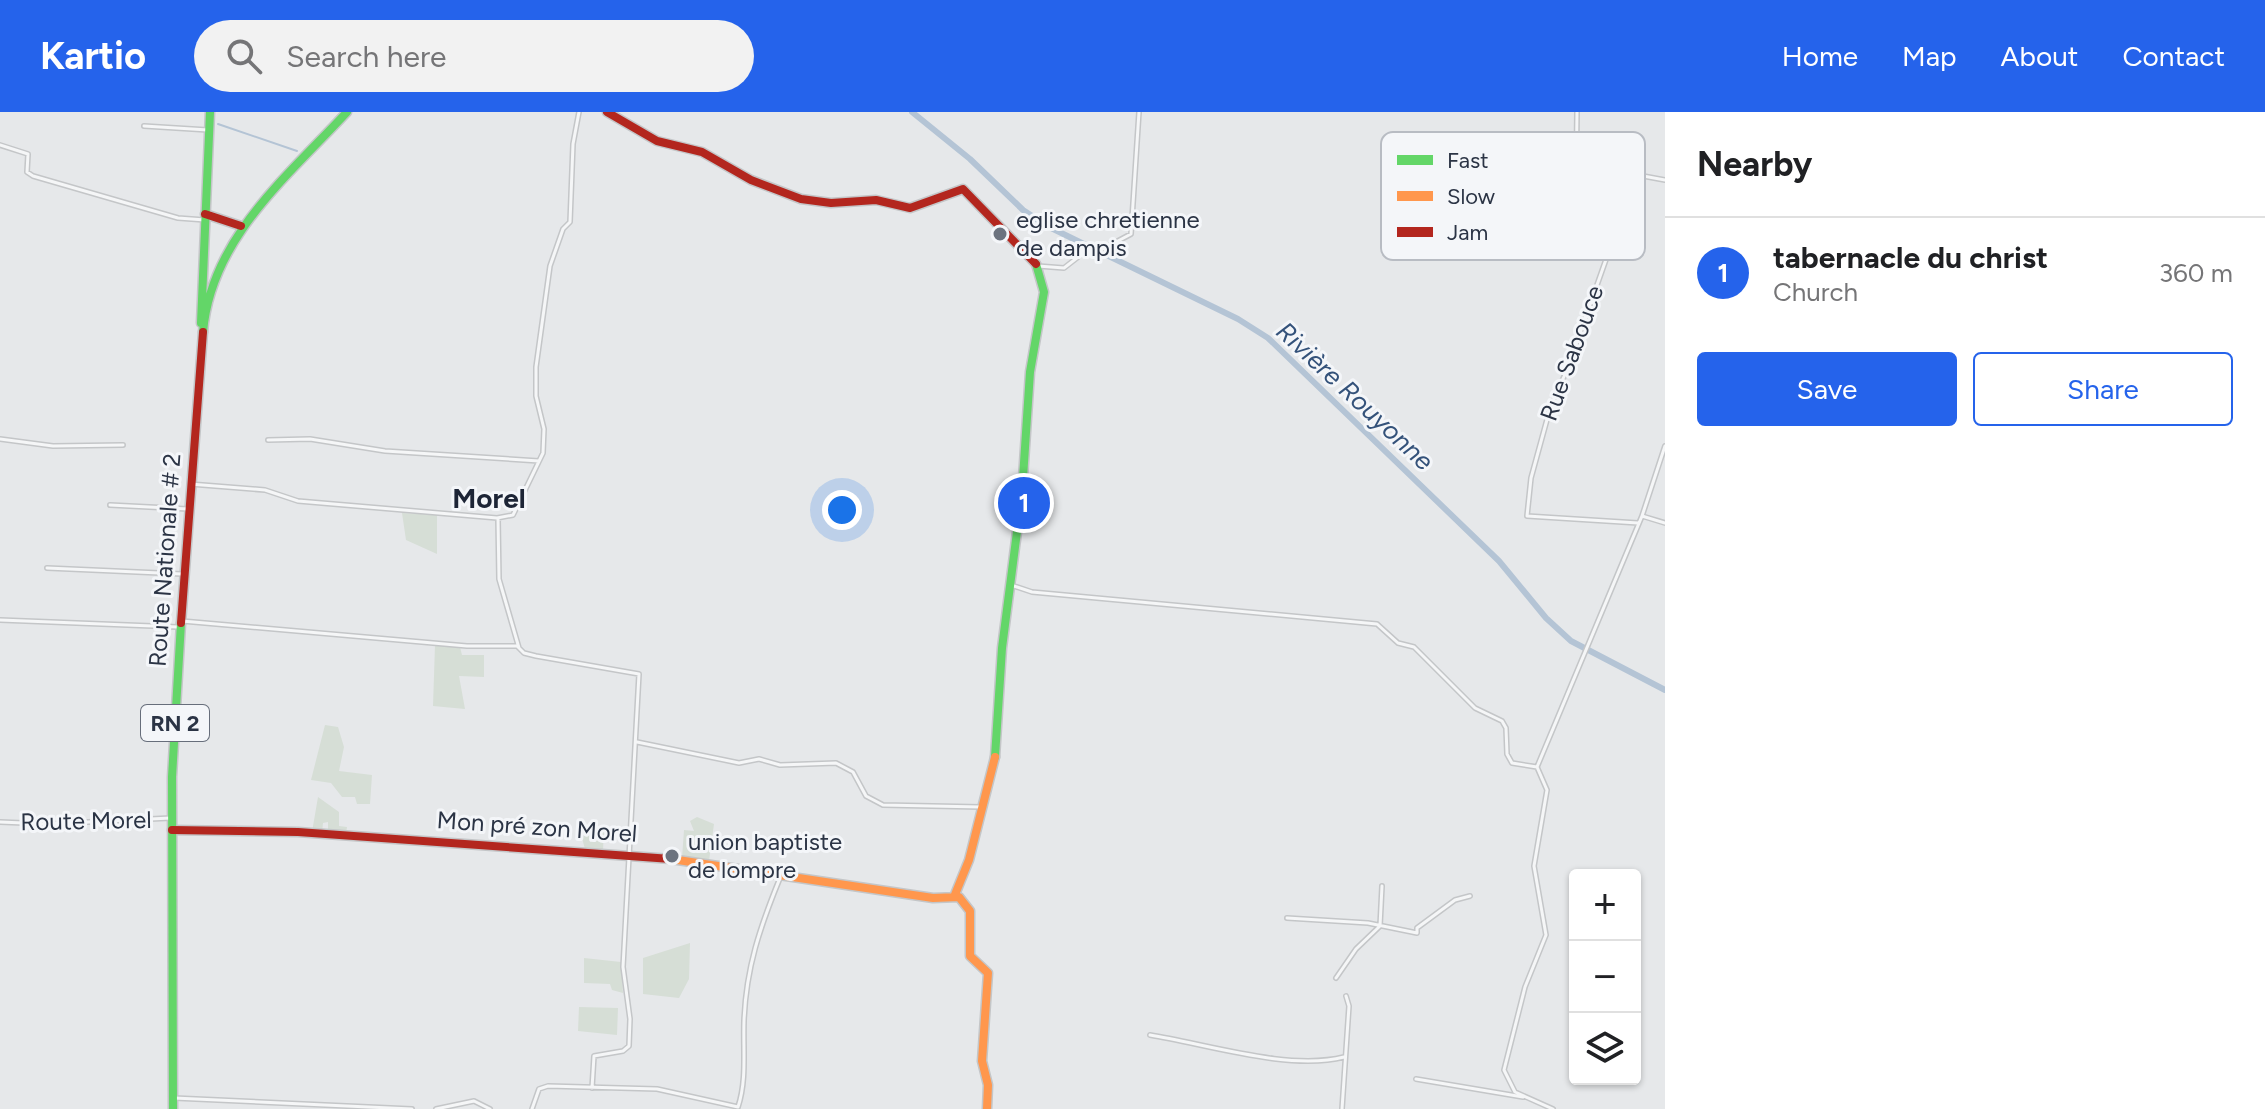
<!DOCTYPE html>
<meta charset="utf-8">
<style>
body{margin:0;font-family:Figtree,sans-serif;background:#f2f2f2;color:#202124}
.controls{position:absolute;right:24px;bottom:24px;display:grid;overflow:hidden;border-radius:8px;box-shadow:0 2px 6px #0004}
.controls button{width:72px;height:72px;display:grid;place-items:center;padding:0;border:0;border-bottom:2px solid #e0e0e0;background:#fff;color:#202124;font:40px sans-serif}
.you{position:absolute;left:842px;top:398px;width:28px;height:28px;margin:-20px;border:6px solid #fff;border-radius:50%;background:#1a73e8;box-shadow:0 0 0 12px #1a73e833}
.badge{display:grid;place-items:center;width:52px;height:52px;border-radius:50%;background:#2563eb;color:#fff;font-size:26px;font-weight:700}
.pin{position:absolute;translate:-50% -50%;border:4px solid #fff;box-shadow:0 2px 8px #0006}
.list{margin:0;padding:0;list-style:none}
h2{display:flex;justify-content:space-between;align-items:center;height:104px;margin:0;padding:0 32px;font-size:34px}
h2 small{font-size:26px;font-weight:400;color:#757577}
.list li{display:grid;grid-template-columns:52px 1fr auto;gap:24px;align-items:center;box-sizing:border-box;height:112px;padding:0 32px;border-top:2px solid #e0e0e0}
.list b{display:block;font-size:30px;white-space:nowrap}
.list p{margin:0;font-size:26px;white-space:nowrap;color:#757577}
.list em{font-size:26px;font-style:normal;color:#757577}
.actions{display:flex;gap:16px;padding:24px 32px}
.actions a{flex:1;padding:18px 0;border:2px solid #2563eb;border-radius:8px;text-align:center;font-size:28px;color:#2563eb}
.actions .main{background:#2563eb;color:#fff}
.icon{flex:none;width:44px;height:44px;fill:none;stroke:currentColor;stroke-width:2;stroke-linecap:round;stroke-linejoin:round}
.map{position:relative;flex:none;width:1665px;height:997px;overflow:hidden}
header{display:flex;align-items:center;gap:48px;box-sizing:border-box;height:112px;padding:0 40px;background:#2563eb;color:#fff}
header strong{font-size:38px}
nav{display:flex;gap:44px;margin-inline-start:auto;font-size:28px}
.search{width:560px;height:72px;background:#f2f2f2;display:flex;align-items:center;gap:20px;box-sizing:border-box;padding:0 28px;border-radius:44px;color:#757577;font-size:30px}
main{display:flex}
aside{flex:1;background:#fff}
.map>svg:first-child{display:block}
.green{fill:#d6ded6}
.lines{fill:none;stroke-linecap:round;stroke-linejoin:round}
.stream{stroke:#b4c4d5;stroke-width:2}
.river{stroke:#b4c4d5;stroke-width:6}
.street-casing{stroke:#c4c6c8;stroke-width:6}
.fast-casing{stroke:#c4c6c8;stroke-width:11}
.slow-casing{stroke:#c4c6c8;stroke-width:11}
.jam-casing{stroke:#c4c6c8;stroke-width:11}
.street{stroke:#f5f6f7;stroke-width:3}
.fast{stroke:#63d668;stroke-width:8}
.slow{stroke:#ff974d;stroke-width:8}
.jam{stroke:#b3261e;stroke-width:8}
.poi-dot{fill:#6c737f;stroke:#f4f6f9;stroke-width:3}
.labels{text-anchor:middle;stroke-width:6;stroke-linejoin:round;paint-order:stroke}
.shield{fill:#f4f6f9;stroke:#676e7b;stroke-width:2}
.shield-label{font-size:22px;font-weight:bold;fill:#2b3445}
.poi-label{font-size:24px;fill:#2b3445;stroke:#f4f6f9;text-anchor:start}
.street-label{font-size:24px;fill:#2b3445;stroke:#f4f6f9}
.water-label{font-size:26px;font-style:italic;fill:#34527a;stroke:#f4f6f9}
.quarter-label{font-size:28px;font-weight:bold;fill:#1d2536;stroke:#f4f6f9}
.key{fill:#f4f6f9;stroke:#b8bcc3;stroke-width:2}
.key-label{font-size:22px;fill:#2b3445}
</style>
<header>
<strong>Kartio</strong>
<div class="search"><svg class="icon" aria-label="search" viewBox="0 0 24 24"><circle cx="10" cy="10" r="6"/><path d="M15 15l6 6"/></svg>Search here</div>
<nav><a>Home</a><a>Map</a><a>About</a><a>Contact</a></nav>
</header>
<main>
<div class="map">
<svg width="1665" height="997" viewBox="0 0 1665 997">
<rect width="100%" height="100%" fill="#e6e8ea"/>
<!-- green -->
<path class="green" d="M402 401 437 403V442L406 428Z
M435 533 460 535 462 543H484V565L459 564 465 597 433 594Z
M325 613 338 615 344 635 339 659 372 663 370 692H357L355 685H342L331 671 311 668Z
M318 685 339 700V714L347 715 346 722 328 720V710L323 711 322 721 312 720Z
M697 705 714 712 709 749 682 746 684 718 694 719 690 709Z
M594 714 604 716 603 739 585 737 580 719Z
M690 831 689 867 679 886 643 882V846Z
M584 846 621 850 623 881 612 878 610 872 584 871Z
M579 895 618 896 617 923 578 919Z"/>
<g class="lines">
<!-- stream -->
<path class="stream" d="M218 12 297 39"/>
<!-- river -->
<path class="river" d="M912 0 970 47 1023 98 1049 115 1238 207 1268 226 1499 449 1546 506 1571 529 1665 578"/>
<defs>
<path id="street" d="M1577 0 1576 76 1580 83 1602 91 1610 118 1609 139 1567 258 1551 293 1531 366 1527 404 1638 411
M144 14 208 18
M0 33 28 42 27 60 33 64 178 106 205 108
M1627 61 1665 68
M1038 154 1064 156 1082 142 1101 138 1131 122 1139 0
M0 327 53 334 123 333
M268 328 310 327 385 339 539 349
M190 372 265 378 298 389 497 406 513 403 543 341 544 317 536 284V255L550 154 563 117 570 110 573 32 579 0
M110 393 188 397
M1642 404 1665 411
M498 407 499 467 519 536
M47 456 182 462
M1011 473 1032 480 1377 512 1398 531 1414 535 1475 596 1502 609 1506 616 1507 642 1512 651 1537 655
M0 508 178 515
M182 509 467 534H517L524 541 536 544 639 562 623 855 630 907 629 934 623 939 594 944 592 976
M637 630 739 651 759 647 780 653 836 651 853 660 866 684 883 693 981 695
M0 710 47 712 171 706
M1287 806 1368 811 1417 821V816L1455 788 1470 784
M1336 866 1356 837 1380 814 1382 774
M1150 923C1206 932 1289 959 1344 945
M1416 967 1523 985
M174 986 412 997
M738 995C747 968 743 938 744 909 746 856 760 815 780 766
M436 997 474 989 490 997
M532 997 539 977 548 974 657 977 738 995
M1342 997 1349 894 1346 884
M1553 997 1515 980 1504 958 1525 875 1546 823 1534 754 1547 678 1537 655 1642 404 1665 334"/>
<path id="fast" d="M201 211 210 0
M203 220C211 126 287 65 347 0
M995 645 1002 536 1022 381 1030 260 1044 180 1036 152
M173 997 172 665 181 511"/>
<path id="slow" d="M671 747 933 786 959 785 970 799V844L988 861 982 949 988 973 987 997
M954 785 969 748 995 645"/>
<path id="jam" d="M607 0 657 29 702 40 751 68 801 87 831 91 876 88 910 96 963 77 1036 152
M205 102 241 114
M181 511 203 220
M172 718 298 720 671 747"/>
</defs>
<!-- street casing -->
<use href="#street" class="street-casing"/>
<!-- fast casing -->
<use href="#fast" class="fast-casing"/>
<!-- slow casing -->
<use href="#slow" class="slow-casing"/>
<!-- jam casing -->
<use href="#jam" class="jam-casing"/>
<!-- street -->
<use href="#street" class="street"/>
<!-- fast -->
<use href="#fast" class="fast"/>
<!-- slow -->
<use href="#slow" class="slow"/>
<!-- jam -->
<use href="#jam" class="jam"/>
</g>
<!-- markers -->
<g class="poi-dot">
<circle cx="1000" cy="122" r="8"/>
<circle cx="672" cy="744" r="8"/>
</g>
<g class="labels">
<!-- shield labels -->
<rect class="shield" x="141" y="593" width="68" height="36" rx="6"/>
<g class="shield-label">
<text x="175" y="619">RN 2</text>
</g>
<!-- poi labels -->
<g class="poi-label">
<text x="1016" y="116">eglise chretienne<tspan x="1016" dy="28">de dampis</tspan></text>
<text x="688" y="738">union baptiste<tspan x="688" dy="28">de lompre</tspan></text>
</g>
<!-- street labels -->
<g class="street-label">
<text transform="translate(1572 241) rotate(-70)" y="8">Rue Sabouce</text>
<text transform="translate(165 448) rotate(-86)" y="8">Route Nationale # 2</text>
<text transform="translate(86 709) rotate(-1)" y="8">Route Morel</text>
<text transform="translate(537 715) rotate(4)" y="8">Mon pré zon Morel</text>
</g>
<!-- water labels -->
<g class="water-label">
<text transform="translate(1355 284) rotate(43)" y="9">Rivière Rouyonne</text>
</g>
<!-- quarter labels -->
<g class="quarter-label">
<text x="489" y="396">Morel</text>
</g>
</g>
<!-- legend -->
<rect x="1381" y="20" width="264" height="128" rx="12" class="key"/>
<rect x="1397" y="43" width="36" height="10" fill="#63d668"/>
<rect x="1397" y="79" width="36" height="10" fill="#ff974d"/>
<rect x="1397" y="115" width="36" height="10" fill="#b3261e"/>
<g class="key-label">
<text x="1447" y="56">Fast</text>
<text x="1447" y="92">Slow</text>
<text x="1447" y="128">Jam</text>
</g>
</svg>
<div class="controls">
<button>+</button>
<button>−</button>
<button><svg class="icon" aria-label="layers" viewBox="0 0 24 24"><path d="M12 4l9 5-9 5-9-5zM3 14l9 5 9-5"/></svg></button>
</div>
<div class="you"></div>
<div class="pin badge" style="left:1024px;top:391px">1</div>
</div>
<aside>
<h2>Nearby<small></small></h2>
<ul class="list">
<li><span class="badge">1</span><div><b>tabernacle du christ</b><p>Church</p></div><em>360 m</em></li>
</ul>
<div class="actions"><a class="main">Save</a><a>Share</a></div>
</aside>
</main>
